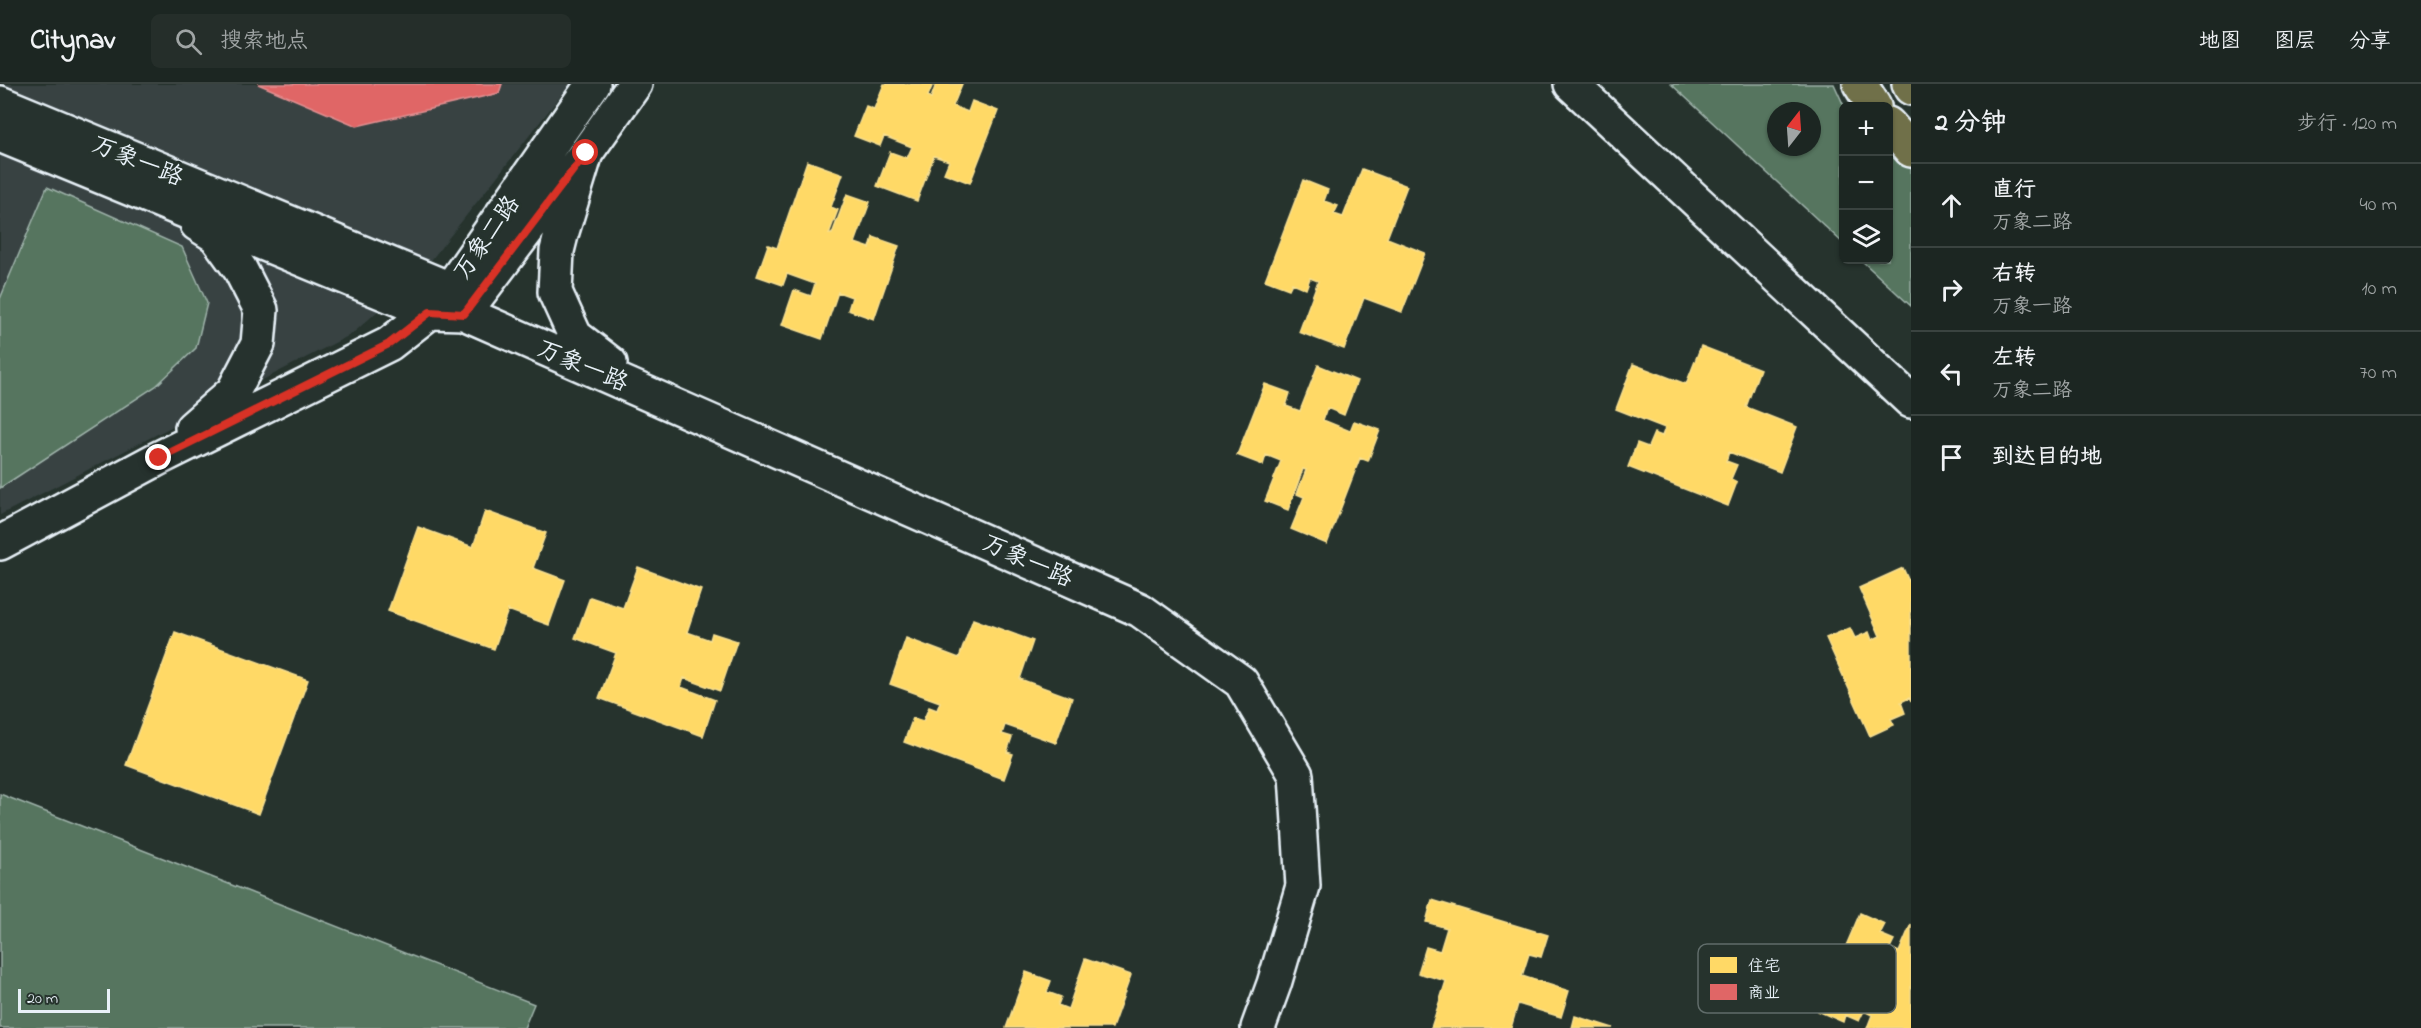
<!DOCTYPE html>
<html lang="zh">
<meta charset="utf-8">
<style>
body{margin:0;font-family:"Indie Flower","LXGW WenKai TC",sans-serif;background:#252e2a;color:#f1f3f6}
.controls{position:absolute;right:18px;top:18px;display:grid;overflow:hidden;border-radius:9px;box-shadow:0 2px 4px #0004}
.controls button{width:54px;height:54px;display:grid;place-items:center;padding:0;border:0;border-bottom:2px solid #3a4340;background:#1c2622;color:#f1f3f6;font:30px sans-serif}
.compass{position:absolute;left:1767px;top:18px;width:54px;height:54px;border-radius:50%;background:#1c2622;box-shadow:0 2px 4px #0004;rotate:17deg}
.scale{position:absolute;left:18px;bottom:15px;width:92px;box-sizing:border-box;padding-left:6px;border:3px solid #e8f1f8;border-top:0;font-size:16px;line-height:21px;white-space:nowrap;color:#e8f1f8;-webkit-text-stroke:4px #26332d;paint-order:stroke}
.stop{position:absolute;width:18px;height:18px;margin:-14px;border:4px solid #d93025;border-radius:50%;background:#fff}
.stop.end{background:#d93025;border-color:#fff;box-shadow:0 2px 6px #0008}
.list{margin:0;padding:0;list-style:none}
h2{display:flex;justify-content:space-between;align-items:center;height:78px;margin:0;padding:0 24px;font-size:26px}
h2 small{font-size:20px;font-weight:400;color:#a0a5a5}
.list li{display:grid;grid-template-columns:39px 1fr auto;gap:18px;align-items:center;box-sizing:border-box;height:84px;padding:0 24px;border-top:2px solid #3a4340}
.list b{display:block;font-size:22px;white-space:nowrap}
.list p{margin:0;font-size:20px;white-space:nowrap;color:#a0a5a5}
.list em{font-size:20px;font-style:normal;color:#a0a5a5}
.icon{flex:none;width:33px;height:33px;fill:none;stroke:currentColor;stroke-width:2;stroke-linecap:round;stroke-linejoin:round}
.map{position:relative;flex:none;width:1911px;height:944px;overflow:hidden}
header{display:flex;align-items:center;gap:36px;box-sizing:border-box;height:84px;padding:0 30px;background:#1c2622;border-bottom:2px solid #3a4340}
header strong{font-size:28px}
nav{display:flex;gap:33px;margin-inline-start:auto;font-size:21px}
.search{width:420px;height:54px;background:#252e2a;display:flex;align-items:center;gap:15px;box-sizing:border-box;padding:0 21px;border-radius:9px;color:#a0a5a5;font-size:22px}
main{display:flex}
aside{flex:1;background:#1c2622}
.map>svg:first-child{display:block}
.built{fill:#374242}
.green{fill:#56755e;stroke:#9fb3ab;stroke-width:1.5;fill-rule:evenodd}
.homes{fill:#ffd966;stroke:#f8e092;stroke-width:1.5}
.shops{fill:#e06666;stroke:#e29092;stroke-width:1.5}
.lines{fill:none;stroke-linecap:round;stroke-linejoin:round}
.street-casing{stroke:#e8f1f8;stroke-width:38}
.secondary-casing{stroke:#e8f1f8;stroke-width:38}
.highway-casing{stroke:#e8f1f8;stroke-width:38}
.street{stroke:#26332d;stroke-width:33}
.secondary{stroke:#26332d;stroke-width:33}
.highway{stroke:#70704a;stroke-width:33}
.route{stroke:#d93025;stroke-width:8}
.labels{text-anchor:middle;stroke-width:6;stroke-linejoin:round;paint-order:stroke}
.street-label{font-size:24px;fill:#e8f1f8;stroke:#26332d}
.key{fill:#26332d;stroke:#606c6a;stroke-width:1.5}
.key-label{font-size:16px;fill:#e8f1f8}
</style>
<header>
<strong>Citynav</strong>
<div class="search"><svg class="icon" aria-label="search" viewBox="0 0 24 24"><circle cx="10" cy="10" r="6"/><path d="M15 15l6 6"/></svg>搜索地点</div>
<nav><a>地图</a><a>图层</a><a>分享</a></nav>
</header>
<main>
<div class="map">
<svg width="1911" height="944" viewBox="0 0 1911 944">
<rect width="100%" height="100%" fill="#26332d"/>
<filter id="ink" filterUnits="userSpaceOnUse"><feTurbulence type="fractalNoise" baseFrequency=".0167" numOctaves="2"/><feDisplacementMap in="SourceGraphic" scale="12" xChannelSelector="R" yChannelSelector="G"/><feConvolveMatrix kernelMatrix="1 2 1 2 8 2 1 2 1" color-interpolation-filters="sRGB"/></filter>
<g filter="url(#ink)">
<!-- built -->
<path class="built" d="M0 0H570L421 189 352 250 0 431Z"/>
<!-- green -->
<path class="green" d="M1671 0H1834L1844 22 1843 159ZM1776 27H1812V63H1776Z
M1889 68 1911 85V222L1861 176H1888Z
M47 103 182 163 207 219 196 264 156 302 0 404V215Z
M0 710 534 920 524 944H0Z"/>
<!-- homes -->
<path class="homes" d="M884 0H933L928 12 931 14 936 0H962L953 22 968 28 972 17 998 27 970 99 944 89 949 77 934 72 917 117 877 102 890 68 907 74 912 63 884 52 880 62 854 52 866 22 874 25Z
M807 77 843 90 831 123 838 126 829 150H832L847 110 870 118 855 159 870 164 873 153 899 162 874 235 848 226 852 213 838 208 822 255 782 241 794 206 811 212 815 200 787 190 783 201 757 192 768 161 777 164Z
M1362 85 1407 102 1387 154 1425 169 1402 228 1364 214 1344 265 1299 248 1318 197 1310 194 1306 205 1292 199 1289 205 1265 196 1303 96 1328 106 1324 117 1338 122 1334 130 1343 133Z
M1701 262 1760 285 1746 323 1797 343 1780 388 1729 368 1726 377 1737 381 1731 395 1737 398 1728 422 1628 383 1637 359 1648 363 1654 349 1662 352 1665 344 1616 325 1633 280 1686 300Z
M1318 281 1357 297 1344 331 1327 324 1323 336 1350 347 1354 337 1380 346 1368 377 1360 374 1327 460 1291 445 1304 413 1297 410 1306 386 1303 385 1288 426 1265 417 1281 377 1266 371 1263 381 1237 371 1265 300 1290 309 1286 322 1300 327Z
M485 427 546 449 533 484 565 496 549 541 508 526 494 565 388 527 418 443 473 463Z
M638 483 701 506 687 548 710 556 712 549 737 557 720 607 684 594 681 603 715 616 703 652 599 614 616 569 575 554 590 513 623 524Z
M1903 484 1911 502V618L1909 614 1901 618 1905 629 1891 635 1894 641 1870 652 1826 554 1850 544 1855 554 1869 548 1872 556 1880 552 1859 504Z
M973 535 1033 557 1020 595 1072 614 1056 659 1005 641 1002 650 1012 653 1007 668 1013 670 1004 695 904 658 913 634 923 637 929 623 937 626 940 618 890 600 906 554 959 574Z
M175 548 308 596 259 730 126 681Z
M1432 816 1548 851 1541 873 1529 870 1522 892 1569 907 1561 933 1518 920 1511 944H1431L1446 897 1418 889 1426 863 1440 867 1447 844 1426 838Z
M1860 829 1885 840 1880 850 1894 856 1890 864 1899 868 1911 840V944H1867L1872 931 1864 927 1859 937 1845 931 1843 938 1818 927Z
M1085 875 1131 891 1112 944H1006L1026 888 1051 897 1047 908 1061 913 1058 921 1068 925Z
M1575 932 1613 944H1572Z"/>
<!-- shops -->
<path class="shops" d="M258 0H502L499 9 357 42Z"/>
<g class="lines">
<defs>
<path id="street" d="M1571 0 1911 317"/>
<path id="secondary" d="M0 19 450 205 460 223
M0 51 430 228 464 229 1140 526 1241 598 1296 691 1303 802 1274 900 1258 944
M586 69 561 151 557 167 555 208 575 252 610 279
M464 229 586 69 635 0
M192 344 233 308 258 260 261 226 240 185 216 152 197 140
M0 459 159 374 389 260 430 228 450 205 593 0"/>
<path id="highway" d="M1860 0 1874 22
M1909 0 1911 4
M1888 40 1911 66"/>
</defs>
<!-- street casing -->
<use href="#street" class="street-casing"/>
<!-- secondary casing -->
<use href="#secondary" class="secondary-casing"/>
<!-- highway casing -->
<use href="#highway" class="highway-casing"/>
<!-- street -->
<use href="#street" class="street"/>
<!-- secondary -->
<use href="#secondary" class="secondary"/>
<!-- highway -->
<use href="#highway" class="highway"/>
</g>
</g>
<g class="lines" filter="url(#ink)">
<!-- route -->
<path class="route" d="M159 374 389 260 430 228 464 230 586 69"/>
</g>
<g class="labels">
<!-- street labels -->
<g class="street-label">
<text transform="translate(138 76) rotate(22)" y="8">万象一路</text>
<text transform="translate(486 153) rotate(-55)" y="8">万象二路</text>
<text transform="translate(583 281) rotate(23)" y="8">万象一路</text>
<text transform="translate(1028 476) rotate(24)" y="8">万象一路</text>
</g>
</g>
<!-- legend -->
<rect x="1698" y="860" width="198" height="69" rx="9" class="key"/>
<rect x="1710" y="873" width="27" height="16" fill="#ffd966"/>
<rect x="1710" y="900" width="27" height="16" fill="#e06666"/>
<g class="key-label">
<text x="1748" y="887">住宅</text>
<text x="1748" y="914">商业</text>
</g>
</svg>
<div class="controls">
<button>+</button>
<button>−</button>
<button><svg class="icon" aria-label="layers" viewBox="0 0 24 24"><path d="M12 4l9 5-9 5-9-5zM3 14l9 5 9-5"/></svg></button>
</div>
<svg class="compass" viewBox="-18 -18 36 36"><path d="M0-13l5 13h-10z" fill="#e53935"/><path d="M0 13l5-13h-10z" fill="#a0a5a5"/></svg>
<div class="scale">20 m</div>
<div class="stop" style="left:586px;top:69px"></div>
<div class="stop end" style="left:159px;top:374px"></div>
</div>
<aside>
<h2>2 分钟<small>步行 · 120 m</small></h2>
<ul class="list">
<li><svg class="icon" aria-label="ahead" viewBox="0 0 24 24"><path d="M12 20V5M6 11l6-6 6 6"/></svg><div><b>直行</b><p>万象二路</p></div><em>40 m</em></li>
<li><svg class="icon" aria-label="right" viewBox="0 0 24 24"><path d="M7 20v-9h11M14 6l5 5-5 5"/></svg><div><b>右转</b><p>万象一路</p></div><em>10 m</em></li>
<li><svg class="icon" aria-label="left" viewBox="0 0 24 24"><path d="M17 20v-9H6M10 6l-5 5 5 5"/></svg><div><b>左转</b><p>万象二路</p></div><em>70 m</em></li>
<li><svg class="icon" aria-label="arrive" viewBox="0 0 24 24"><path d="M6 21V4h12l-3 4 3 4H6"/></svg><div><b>到达目的地</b></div></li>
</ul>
</aside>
</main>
